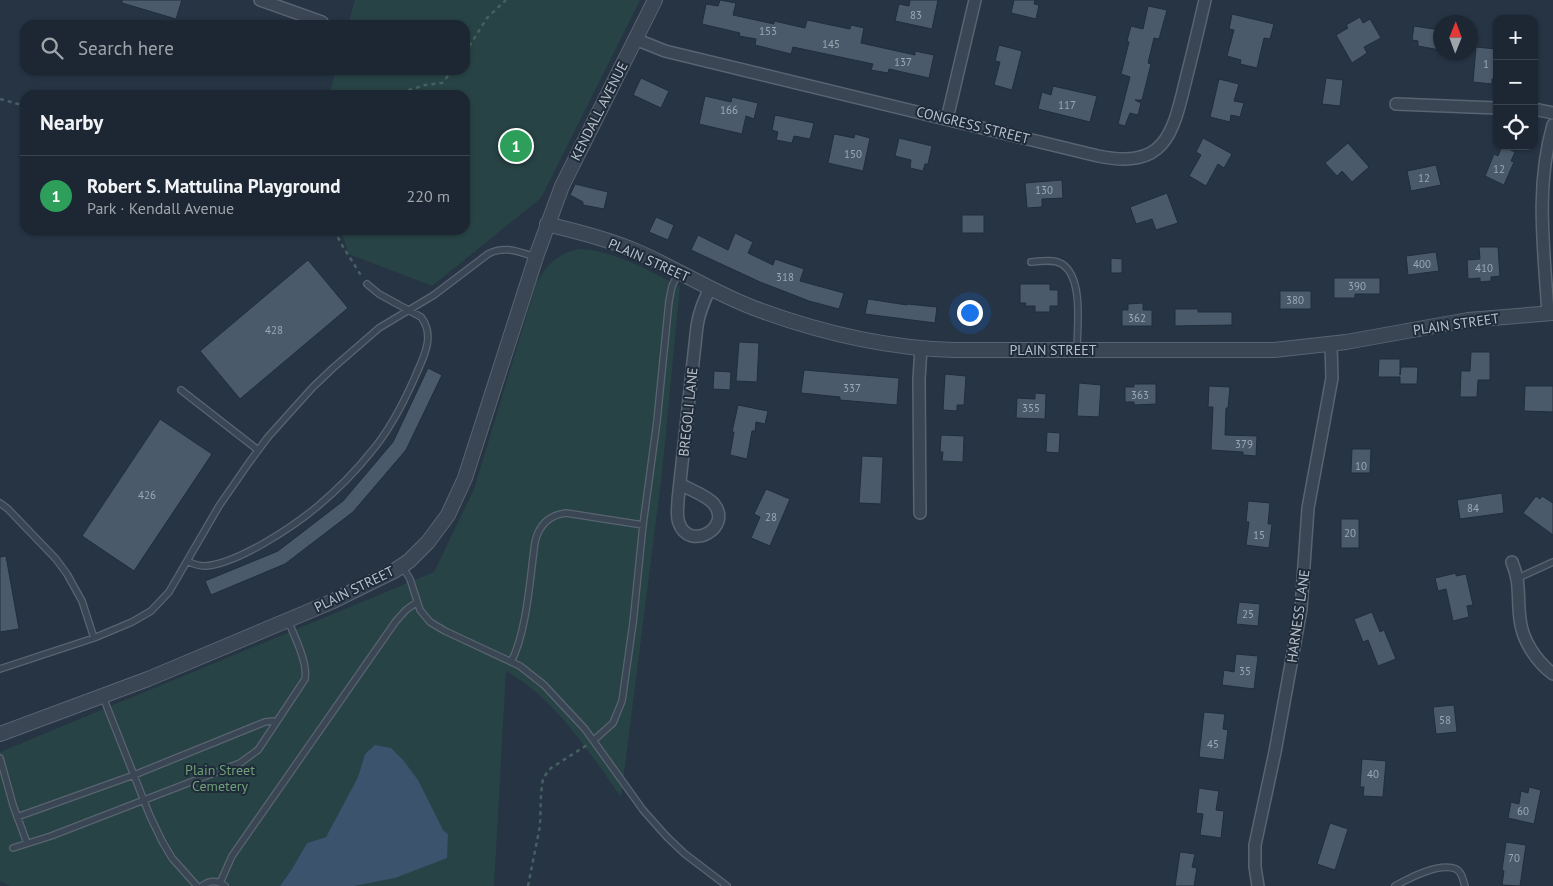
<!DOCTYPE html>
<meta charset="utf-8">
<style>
body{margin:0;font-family:"PT Sans",sans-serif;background:#29333f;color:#f1f3f6}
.controls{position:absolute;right:15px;top:15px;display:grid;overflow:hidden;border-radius:10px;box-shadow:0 1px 4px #0004}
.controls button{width:45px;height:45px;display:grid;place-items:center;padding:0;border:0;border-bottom:1px solid #3a444e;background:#1c2733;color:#f1f3f6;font:25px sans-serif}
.compass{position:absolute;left:1433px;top:15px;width:45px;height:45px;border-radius:50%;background:#1c2733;box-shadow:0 1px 4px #0004;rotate:1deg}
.you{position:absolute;left:969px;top:312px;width:18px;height:18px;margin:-12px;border:4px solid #fff;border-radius:50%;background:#1a73e8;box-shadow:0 0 0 8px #1a73e833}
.badge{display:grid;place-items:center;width:32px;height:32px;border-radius:50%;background:#db2777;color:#fff;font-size:16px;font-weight:700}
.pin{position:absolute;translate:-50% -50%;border:2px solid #fff;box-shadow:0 1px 5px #0006}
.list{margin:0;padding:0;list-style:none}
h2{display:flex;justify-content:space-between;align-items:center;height:65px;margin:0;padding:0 20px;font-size:21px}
h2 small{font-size:16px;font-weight:400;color:#a0a5ac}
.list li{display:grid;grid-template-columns:32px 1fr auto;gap:15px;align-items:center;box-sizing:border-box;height:80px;padding:0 20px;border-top:1px solid #3a444e}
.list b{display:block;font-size:19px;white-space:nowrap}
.list p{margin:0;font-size:16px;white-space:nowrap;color:#a0a5ac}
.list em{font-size:16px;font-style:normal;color:#a0a5ac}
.icon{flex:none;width:28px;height:28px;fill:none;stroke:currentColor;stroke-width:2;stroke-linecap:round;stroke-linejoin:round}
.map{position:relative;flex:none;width:1553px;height:886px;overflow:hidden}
.search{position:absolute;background:#1c2733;box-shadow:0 1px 4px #0004;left:20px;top:20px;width:450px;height:55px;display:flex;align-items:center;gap:12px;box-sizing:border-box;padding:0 18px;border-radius:15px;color:#a0a5ac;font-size:19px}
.panel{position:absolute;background:#1c2733;box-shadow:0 1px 4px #0004;left:20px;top:90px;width:450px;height:145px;border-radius:15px}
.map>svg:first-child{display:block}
.green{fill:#284345}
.water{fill:#3b536d}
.building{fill:#4a5a6a;stroke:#212d3b}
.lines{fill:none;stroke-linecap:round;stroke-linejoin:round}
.service-casing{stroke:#596471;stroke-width:8}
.minor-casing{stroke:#596471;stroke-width:14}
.tertiary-casing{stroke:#596471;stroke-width:16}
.path{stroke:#466061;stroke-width:2.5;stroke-dasharray:4 4;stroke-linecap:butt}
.service{stroke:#3b4654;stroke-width:5.5}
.minor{stroke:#3b4654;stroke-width:11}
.tertiary{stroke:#3b4654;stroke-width:14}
.labels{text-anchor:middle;stroke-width:4;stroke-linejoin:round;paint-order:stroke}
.number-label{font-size:11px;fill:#9ca7b4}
.street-label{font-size:14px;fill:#b8c1cd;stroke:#1f2b39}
.park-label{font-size:14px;fill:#6e9f77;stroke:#1f2b39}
</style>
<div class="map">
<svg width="1553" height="886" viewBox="0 0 1553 886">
<rect width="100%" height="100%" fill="#263444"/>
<!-- green -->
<path class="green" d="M355 0H640L541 198 432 286 349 254 341 230H465V95H329L336 70H465V25H348Z
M580 249C616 251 648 271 680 286L662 473 621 797C589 752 556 699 506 671L494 886H354L395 878 448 834 443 830 418 780 365 754 358 777 326 837 307 843 292 869 280 886H10L0 881V752L434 572 474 489 536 284C547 264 558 253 580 249Z"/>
<!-- water -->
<path class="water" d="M375 745 391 748 403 760 418 780 443 830 448 834 447 858 395 878 354 886H280L292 869 307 843 326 837 358 777 365 754Z"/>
<!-- building -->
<path class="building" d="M122 0H182L176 19 122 3Z
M720 0 736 3 733 15 774 24V21L805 28 807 20 850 29 851 25 864 28 861 43 915 55V51L934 55 929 78 889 69 888 73 871 70 873 64 793 47 791 54 755 45 756 39 739 36 740 33 702 24 706 4 718 6Z
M910 0H938L932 29 895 21 899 4 909 6Z
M1014 0H1035L1034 4 1039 5 1036 19 1011 13Z
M1148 6 1167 10 1159 39 1154 38 1148 63 1151 64 1142 100H1135L1141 103 1138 115 1130 113 1125 126 1118 124 1130 77 1121 74 1129 42 1127 41 1131 26 1143 29Z
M1232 14 1274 24 1270 39 1264 38 1257 68 1240 64 1241 60 1227 56 1234 30 1229 29Z
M1360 17 1363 23 1370 19 1381 38 1364 47 1367 53 1352 63 1336 35 1348 28 1346 25Z
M1414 26 1440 30V50L1418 46V41L1412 40Z
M999 45 1022 51 1012 90 994 85 1000 62 995 61Z
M1476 47 1497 49V79H1492V84L1473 82Z
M641 78 669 91 661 108 633 95Z
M1326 78 1343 80 1340 106 1322 104Z
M1219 79 1239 84 1234 101 1244 103 1240 117 1231 115 1230 122 1210 117Z
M1053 86 1097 96 1090 122 1038 109 1042 92 1051 95Z
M705 96 731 102 732 97 758 103 754 119 746 116 742 134 699 124Z
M775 115 814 123 810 139 794 136 792 143 776 140 778 132 772 130Z
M834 134 854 138 855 134 870 138 863 171 828 163Z
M899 138 932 146 928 164H925L923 171 910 168 911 160 895 156Z
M1203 138 1232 154 1224 168 1218 164 1206 186 1189 176 1201 155 1196 152Z
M1348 143 1369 167 1352 182 1342 171 1337 176 1325 163Z
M1502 146 1515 152 1511 161 1514 162 1504 185 1485 176 1494 154 1498 156Z
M1436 165 1441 185 1411 191 1407 171Z
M1062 180 1063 198 1042 199V207L1027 208 1025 183Z
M575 184 608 192 604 209 583 205V202L570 195Z
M1167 193 1178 223 1156 230 1152 219 1136 224 1130 207Z
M962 215H984V233H962Z
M656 217 674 225 668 240 649 232Z
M735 233 753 242 748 253 773 265 775 259 804 269 800 281 844 293 839 309 809 301 760 282 691 250 698 235 728 250Z
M1479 247H1498L1500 276 1491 277V281L1480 282V278L1468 279 1467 260 1480 259Z
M1436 252 1439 271 1408 275 1406 256Z
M1111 258 1122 259V273H1111Z
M308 260 348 308 240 399 200 351Z
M1334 278H1380V294H1355V298H1334Z
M1020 284H1050V290H1058V306H1050V312H1035V306H1025L1026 303H1020Z
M1280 291H1311V309H1280Z
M868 299 907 305V304L937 307 935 323 865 314Z
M1143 303V310H1152V326H1122V310H1128V304Z
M1175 309H1198V312H1232V325L1175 326Z
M739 342 759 343 757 382 736 381Z
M1471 352H1490V380H1478L1477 397H1460L1461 371H1470Z
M1379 359H1400V375L1401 367H1418L1417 384H1400V377H1378Z
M428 368 442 375 406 450 353 512 285 564 211 595 205 581 278 551 343 501 393 442Z
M804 370 899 378 897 405 840 400V397L801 393Z
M714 371 731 372 730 390 713 389Z
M945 374 966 376 964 405H957V411L943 410Z
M1079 383 1101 385 1099 417 1077 416Z
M1134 384H1156V404L1134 405V402H1125V387H1134Z
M1209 386 1230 387 1228 408H1226L1225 435 1257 436 1256 456 1243 455V452L1211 450 1213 407H1208Z
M1525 386H1553V412L1524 411Z
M1035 393 1046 394 1045 419 1016 418 1017 398 1035 399Z
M738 405 768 411 765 424 756 422 755 431H752L747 459 730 455 734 432H732Z
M160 419 212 454 134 571 82 536Z
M1047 432 1060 433 1059 453 1046 452Z
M941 435 964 436 963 462 942 461 943 452H940Z
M1352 449H1371L1370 473H1351Z
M862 456 883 457 881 504 859 503Z
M766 489 790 499 770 546 751 538 760 517 754 514Z
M1502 493 1504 513 1460 519 1457 500Z
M1536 496 1540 499 1542 496 1553 503V535L1523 513Z
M1248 501 1270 503 1268 524H1272L1269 548 1246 545 1249 522H1246Z
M1341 519H1359V548H1341Z
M6 556 19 629 0 632V557Z
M1456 573V576L1466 574 1473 605 1467 606 1469 617 1453 621 1446 589 1438 591 1435 578Z
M1239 602 1260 604 1258 626 1236 624Z
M1372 612 1380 632 1384 630 1396 659 1378 666 1368 640 1363 642 1354 619Z
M1236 654 1258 656 1254 689 1222 685 1224 670 1234 672Z
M1454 705 1457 732 1436 734 1433 707Z
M1204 712 1225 714 1223 729 1228 730 1224 760 1199 757Z
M1362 759 1386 761 1383 797 1363 796 1364 787H1360Z
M1529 787 1541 790 1534 824 1508 818 1511 802 1519 804 1521 791 1528 793Z
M1199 788 1219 791 1216 810 1224 811 1221 838 1200 835 1203 814 1196 813Z
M1330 823 1348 829 1335 870 1317 864Z
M1506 842 1526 845 1520 886 1502 885 1504 871 1502 870Z
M1180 852 1195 854 1192 867 1197 868 1194 886H1175Z"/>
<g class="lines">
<defs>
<path id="service" d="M1031 262C1041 261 1054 259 1062 264 1084 278 1077 328 1077 350
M181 390 258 450
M0 503 8 509 56 559 67 574 82 601 94 638
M187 561C193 564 198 566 205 566 237 564 293 527 318 506 337 490 355 472 371 452 390 430 403 404 415 377 423 358 436 336 421 317L379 294 367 284
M402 566 410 579 420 610 430 622 445 631 520 666 544 685 585 729 643 810 667 837 685 854 727 886
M1518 578 1553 562
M511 662C527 632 530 577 535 542 539 525 549 515 566 513L643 525
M0 669 94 638 132 622 151 611 169 592 219 506 248 464 268 437 313 387 333 368 379 328 434 295 488 254C504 245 519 252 536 257
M103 697 150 816 162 841 172 858 197 886
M594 740 613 723 622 701 633 623 643 525 657 421 669 301 672 286 679 272
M0 758 13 805 27 843
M17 817 134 775 265 722 273 721 276 723
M13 848 51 836 240 763 258 750 305 679C308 662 294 636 288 620
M220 883 232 856 396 621 406 610 417 602
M202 886C210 880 217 880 225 886
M1395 886C1409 878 1440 862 1456 869 1462 872 1463 880 1465 886"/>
<path id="minor" d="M260 0 322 22
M635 39 665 51 1098 156C1166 170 1173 133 1186 79 1193 52 1199 26 1205 0
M1396 104 1497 108
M1534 109 1553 113
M947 119 975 0
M1548 313C1544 250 1535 187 1553 125
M680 484C690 490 706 495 714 504 733 528 689 552 679 523 676 516 678 507 678 500L697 326C699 312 704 301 710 288
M920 513 919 379 921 348
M1512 562C1521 584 1517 597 1520 619 1522 640 1536 661 1553 674
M1258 886 1255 867V845L1275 752 1301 609 1308 508 1332 378 1331 345"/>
<path id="tertiary" d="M547 224C577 232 609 239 638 252 677 269 714 293 754 308 818 332 885 348 954 350H1274L1346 342 1468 320 1553 313
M0 734 148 679 331 602 394 571 409 561 428 542 448 515 465 478 536 257 562 186 655 0"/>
</defs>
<!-- service casing -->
<use href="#service" class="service-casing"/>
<!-- minor casing -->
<use href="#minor" class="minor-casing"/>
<!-- tertiary casing -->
<use href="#tertiary" class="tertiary-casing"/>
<!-- path -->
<path class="path" d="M465 53 487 18 506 0
M393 95 425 85 442 83 453 70
M0 99 25 106
M334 230 342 245 362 277
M528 886 540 826 541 794 543 778 551 768 587 745"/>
<!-- service -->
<use href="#service" class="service"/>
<!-- minor -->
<use href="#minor" class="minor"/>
<!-- tertiary -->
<use href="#tertiary" class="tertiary"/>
</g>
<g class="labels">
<!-- number labels -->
<g class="number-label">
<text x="916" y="19">83</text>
<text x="768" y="35">153</text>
<text x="831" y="48">145</text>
<text x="903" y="66">137</text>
<text x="1486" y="68">1</text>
<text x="1067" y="109">117</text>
<text x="729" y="114">166</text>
<text x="853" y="158">150</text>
<text x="1499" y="173">12</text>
<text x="1424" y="182">12</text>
<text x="1044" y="194">130</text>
<text x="1422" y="268">400</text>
<text x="1484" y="272">410</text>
<text x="785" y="281">318</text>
<text x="1357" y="290">390</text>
<text x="1295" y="304">380</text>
<text x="1137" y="322">362</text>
<text x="274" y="334">428</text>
<text x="852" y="392">337</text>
<text x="1140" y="399">363</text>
<text x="1031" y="412">355</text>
<text x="1244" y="448">379</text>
<text x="1361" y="470">10</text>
<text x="147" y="499">426</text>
<text x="1473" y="512">84</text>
<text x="771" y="521">28</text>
<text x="1350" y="537">20</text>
<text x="1259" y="539">15</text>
<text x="1248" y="618">25</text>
<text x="1245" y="675">35</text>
<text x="1445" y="724">58</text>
<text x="1213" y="748">45</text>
<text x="1373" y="778">40</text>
<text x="1523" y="815">60</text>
<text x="1514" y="862">70</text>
</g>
<!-- street labels -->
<g class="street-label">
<text transform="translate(599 111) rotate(-63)" y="5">KENDALL AVENUE</text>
<text transform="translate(973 125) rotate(14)" y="5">CONGRESS STREET</text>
<text transform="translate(649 260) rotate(24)" y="5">PLAIN STREET</text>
<text transform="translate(1456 324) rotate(-8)" y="5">PLAIN STREET</text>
<text x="1053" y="355">PLAIN STREET</text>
<text transform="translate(688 412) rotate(-84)" y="5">BREGOLI LANE</text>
<text transform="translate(354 589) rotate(-26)" y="5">PLAIN STREET</text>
<text transform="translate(1298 616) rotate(-82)" y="5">HARNESS LANE</text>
</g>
<!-- park labels -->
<g class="park-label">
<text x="220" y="775">Plain Street<tspan x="220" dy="16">Cemetery</tspan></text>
</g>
</g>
</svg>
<div class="controls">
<button>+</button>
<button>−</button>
<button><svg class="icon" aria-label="locate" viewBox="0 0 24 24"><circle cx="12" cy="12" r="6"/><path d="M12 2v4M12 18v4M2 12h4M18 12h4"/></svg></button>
</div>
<svg class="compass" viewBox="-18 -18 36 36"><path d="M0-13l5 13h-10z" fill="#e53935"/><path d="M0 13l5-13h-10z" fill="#a0a5ac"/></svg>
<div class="you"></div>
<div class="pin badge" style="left:516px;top:146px;background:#2e9e5b">1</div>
<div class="search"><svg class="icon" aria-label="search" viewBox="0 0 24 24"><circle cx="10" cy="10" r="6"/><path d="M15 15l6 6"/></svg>Search here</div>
<section class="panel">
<h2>Nearby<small></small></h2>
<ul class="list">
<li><span class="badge" style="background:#2e9e5b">1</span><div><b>Robert S. Mattulina Playground</b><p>Park · Kendall Avenue</p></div><em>220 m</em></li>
</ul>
</section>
</div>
